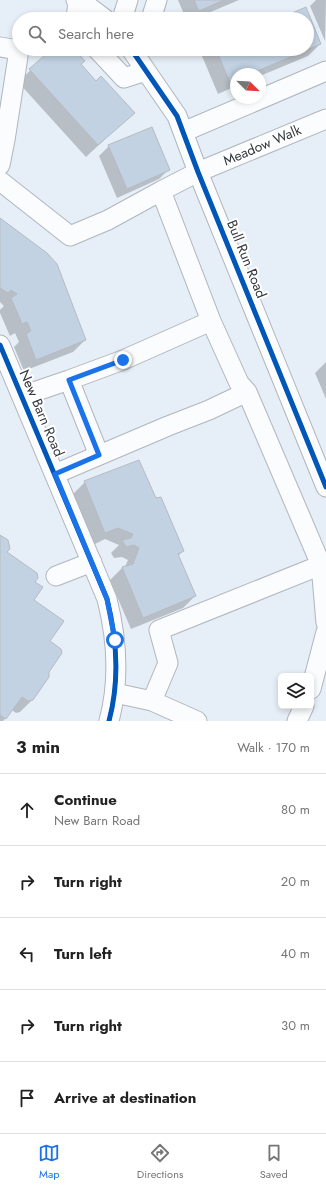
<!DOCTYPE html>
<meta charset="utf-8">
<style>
body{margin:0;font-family:Jost,sans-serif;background:#f2f2f2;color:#222}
.controls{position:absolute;right:12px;bottom:12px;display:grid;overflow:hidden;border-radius:6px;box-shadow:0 2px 6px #0003}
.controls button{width:36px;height:36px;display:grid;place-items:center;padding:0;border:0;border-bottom:1px solid #e0e0e0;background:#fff;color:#222;font:20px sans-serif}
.compass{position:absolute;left:230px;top:68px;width:36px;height:36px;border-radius:50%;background:#fff;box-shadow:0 2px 6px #0003;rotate:114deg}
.stop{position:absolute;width:12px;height:12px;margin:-9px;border:3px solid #1a73e8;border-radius:50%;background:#fff}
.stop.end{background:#1a73e8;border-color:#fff;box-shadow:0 1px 4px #0008}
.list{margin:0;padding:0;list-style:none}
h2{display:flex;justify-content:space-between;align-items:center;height:52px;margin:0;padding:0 16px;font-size:17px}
h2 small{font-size:13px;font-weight:400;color:#767676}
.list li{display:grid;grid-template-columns:26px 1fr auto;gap:12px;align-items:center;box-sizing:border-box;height:72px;padding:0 16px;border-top:1px solid #e0e0e0}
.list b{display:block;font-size:15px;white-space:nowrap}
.list p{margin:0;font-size:13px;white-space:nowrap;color:#767676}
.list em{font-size:13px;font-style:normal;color:#767676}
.icon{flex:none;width:22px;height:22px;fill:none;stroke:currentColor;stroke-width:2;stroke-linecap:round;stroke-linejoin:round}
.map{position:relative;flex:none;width:326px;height:721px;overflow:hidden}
.search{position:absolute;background:#fff;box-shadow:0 2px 6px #0003;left:12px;right:12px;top:12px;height:44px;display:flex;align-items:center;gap:10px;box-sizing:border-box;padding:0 14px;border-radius:22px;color:#767676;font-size:15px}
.sheet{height:412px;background:#fff}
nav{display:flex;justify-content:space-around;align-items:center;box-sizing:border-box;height:56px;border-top:1px solid #e0e0e0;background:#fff;font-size:11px;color:#767676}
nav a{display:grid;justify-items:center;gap:2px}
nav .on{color:#1a73e8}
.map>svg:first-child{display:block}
.shadow{fill:#0003}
.building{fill:#c2d2e2;stroke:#b6bbc2}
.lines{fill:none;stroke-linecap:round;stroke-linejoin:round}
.minor-casing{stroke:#b0b6bd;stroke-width:21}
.minor{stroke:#fbfcfe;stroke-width:19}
.cycleway-casing{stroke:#fff;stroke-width:8}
.cycleway{stroke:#0057b8;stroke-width:5}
.route{stroke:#1a73e8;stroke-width:5}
.labels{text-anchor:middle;stroke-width:4;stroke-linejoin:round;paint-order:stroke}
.street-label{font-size:14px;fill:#343a3f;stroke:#fff}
</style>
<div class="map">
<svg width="326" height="721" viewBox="0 0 326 721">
<rect width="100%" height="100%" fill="#e6eef7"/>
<!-- shadow -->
<path class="shadow" d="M178 0H239L194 19H186Z
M316 0H326L325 41 310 6Z
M305 9 320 44 308 56 260 76V74H236V86L218 94 199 49H307V19H281Z
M53 49H73L80 64 121 124 86 157 18 82Z
M109 146 169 169 159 179 117 198 99 156Z
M0 219 85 340 73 352 24 371 14 347 19 342 15 333 10 336 0 313V310L4 306 0 302Z
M326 362V399L315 373Z
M85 482 155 500 183 551 178 556 195 596 183 608 131 629 110 580 122 568 125 567 128 560 122 557 114 558 111 553 119 545 105 539 93 545 73 494Z
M0 536 6 552 34 582 33 600 49 641 48 671 32 700 20 712 16 713 12 710 3 721H0Z"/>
<!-- building -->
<path class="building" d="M194 0H224L199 11Z
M306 7 321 44 250 74H236V80L230 83 216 49H307V19H278Z
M252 14 254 19H239Z
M52 49H74L85 61 81 64 96 81 101 76 135 113 98 145 29 69Z
M152 127 170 170 127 189 108 145Z
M0 218 47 253 57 264 86 340 36 360 26 334 31 331 27 322 22 324 11 298 17 294 11 290 8 293 0 288Z
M139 460 156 498 161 497 184 551 178 554 196 596 143 618 122 567 133 564 139 548 134 545 126 547 122 540 131 538 133 534 118 528 105 533 84 481Z
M0 535 8 540 10 549 7 552 37 573 38 578 35 582 43 587 34 600 64 621 50 641 61 649 62 653 49 672V677L33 700 28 701 22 697 6 719 0 715Z"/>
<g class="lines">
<defs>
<path id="minor" d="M76 0 85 4 105 19
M76 19 78 1
M122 19 128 0
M151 19 157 0
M0 47 19 50 5 140 0 165
M97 49 124 78 146 71
M131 49 177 116 198 172 326 487
M183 132 326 71
M0 181 70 236 108 220 161 191
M0 345 107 599C117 639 120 680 109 721
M69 380 123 360 211 321
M247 392 239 383 211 321 161 191 198 172 326 119
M22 396 69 380 99 455
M55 474 168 426 209 410 247 392 321 565 326 623
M56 576 92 562
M311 689 326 632
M115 693 152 701 197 721
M152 701 168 663 159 630 326 563
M297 721 304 706"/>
</defs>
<!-- minor casing -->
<use href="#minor" class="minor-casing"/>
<!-- minor -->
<use href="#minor" class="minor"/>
<defs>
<path id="cycleway" d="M131 49 177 116 198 172 326 487
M0 345 107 599C117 639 120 680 109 721"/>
</defs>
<!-- cycleway casing -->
<use href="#cycleway" class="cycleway-casing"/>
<!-- cycleway -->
<use href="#cycleway" class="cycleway"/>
</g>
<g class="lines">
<!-- route -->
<path class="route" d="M115 640 107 599 55 474 99 455 69 380 123 360"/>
</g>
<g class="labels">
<!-- street labels -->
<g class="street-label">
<text transform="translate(262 145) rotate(-23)" y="5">Meadow Walk</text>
<text transform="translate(247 259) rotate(68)" y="5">Bull Run Road</text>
<text transform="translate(42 413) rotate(67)" y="5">New Barn Road</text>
</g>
</g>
</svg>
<div class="controls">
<button><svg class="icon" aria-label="layers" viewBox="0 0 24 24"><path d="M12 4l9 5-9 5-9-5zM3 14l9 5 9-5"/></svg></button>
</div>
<svg class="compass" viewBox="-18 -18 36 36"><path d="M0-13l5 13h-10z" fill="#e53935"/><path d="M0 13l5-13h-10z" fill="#767676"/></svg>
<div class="stop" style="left:115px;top:640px"></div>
<div class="stop end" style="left:123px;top:360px"></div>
<div class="search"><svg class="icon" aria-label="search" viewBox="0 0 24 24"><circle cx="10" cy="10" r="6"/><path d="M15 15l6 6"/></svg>Search here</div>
</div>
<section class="sheet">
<h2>3 min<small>Walk · 170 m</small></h2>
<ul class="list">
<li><svg class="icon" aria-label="ahead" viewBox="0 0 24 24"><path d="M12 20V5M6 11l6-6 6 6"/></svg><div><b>Continue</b><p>New Barn Road</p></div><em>80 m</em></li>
<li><svg class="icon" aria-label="right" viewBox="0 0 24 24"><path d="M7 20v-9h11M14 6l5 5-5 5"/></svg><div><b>Turn right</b></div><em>20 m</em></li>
<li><svg class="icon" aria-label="left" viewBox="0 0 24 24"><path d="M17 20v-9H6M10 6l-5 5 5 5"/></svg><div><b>Turn left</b></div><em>40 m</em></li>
<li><svg class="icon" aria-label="right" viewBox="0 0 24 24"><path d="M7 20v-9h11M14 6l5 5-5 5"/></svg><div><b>Turn right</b></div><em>30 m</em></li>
<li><svg class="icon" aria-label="arrive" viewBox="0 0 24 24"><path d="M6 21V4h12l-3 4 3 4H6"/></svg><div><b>Arrive at destination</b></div></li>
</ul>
</section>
<nav>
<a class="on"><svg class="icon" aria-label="map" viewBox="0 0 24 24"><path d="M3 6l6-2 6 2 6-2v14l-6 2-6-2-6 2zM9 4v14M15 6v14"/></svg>Map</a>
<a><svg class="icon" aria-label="directions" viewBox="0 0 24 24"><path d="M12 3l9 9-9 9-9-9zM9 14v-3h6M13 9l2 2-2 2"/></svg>Directions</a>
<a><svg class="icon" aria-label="saved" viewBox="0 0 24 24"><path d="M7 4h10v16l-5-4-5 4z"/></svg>Saved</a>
</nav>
